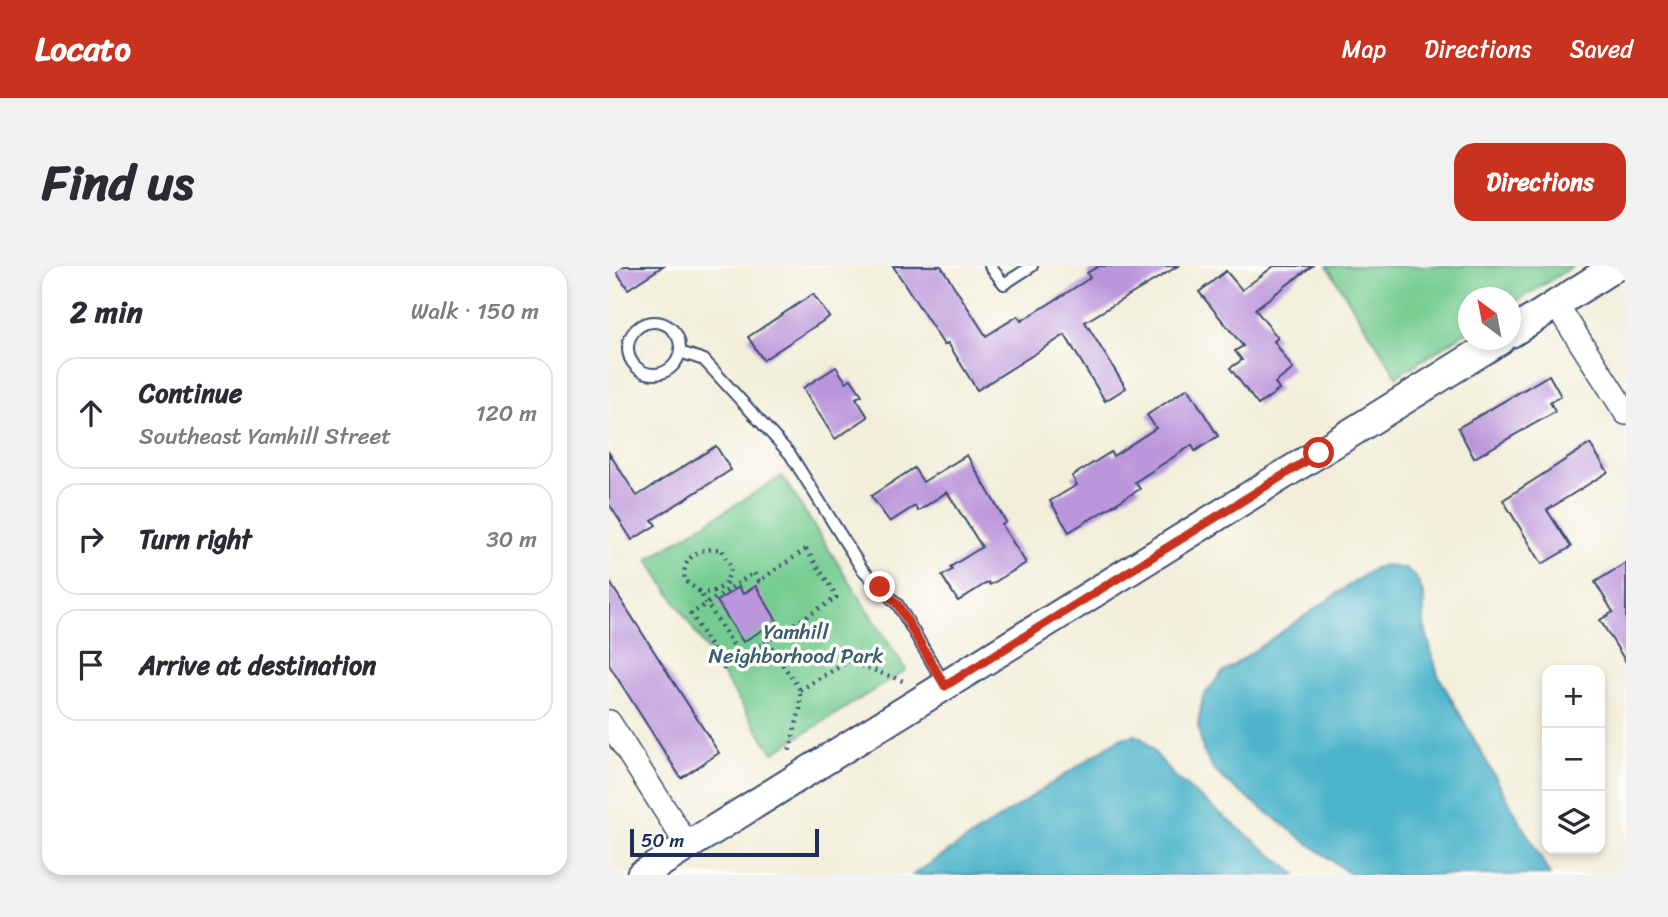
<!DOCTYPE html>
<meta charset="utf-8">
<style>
body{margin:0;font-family:Sriracha,sans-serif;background:#f2f2f3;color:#2b2b33}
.controls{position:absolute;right:21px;bottom:21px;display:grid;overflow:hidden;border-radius:14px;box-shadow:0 4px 10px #0003}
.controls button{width:63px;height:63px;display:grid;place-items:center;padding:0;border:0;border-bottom:2px solid #e1e1e2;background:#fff;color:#2b2b33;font:35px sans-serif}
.compass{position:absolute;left:849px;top:21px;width:63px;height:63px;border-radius:50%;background:#fff;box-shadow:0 4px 10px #0003;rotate:328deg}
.scale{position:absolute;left:21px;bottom:18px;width:189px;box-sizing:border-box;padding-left:7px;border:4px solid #1b2f5e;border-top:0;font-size:19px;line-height:24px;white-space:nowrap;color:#1b2f5e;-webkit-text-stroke:5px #fdfcf7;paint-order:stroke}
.stop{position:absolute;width:21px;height:21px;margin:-16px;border:5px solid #c8321e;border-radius:50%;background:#fff}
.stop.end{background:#c8321e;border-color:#fff;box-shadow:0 2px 7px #0008}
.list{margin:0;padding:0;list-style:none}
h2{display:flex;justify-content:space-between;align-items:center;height:91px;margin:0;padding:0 28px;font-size:30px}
h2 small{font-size:23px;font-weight:400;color:#7c7c81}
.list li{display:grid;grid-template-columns:46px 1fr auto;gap:21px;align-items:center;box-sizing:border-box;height:112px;margin:0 14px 14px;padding:0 14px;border:2px solid #e1e1e2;border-radius:21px}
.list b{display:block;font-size:26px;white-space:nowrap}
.list p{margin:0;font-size:23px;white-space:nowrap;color:#7c7c81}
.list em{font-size:23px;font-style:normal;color:#7c7c81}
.icon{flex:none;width:38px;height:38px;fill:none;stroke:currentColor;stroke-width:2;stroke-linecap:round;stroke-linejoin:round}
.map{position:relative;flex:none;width:1017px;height:609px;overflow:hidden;border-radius:21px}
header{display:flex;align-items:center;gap:42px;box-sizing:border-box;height:98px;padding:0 35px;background:#c8321e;color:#fff}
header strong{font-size:33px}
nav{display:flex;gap:38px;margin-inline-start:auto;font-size:24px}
.intro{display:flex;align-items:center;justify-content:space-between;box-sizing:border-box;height:168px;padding:0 42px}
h1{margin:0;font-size:49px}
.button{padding:18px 32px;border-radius:21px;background:#c8321e;color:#fff;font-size:24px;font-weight:700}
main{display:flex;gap:42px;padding:0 42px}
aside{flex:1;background:#fff;border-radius:21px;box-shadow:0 4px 10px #0003}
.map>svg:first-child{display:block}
.green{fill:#75cc90;stroke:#487e77;stroke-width:2}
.water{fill:#4cb4ca;stroke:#347294;stroke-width:2}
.building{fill:#bc96dc}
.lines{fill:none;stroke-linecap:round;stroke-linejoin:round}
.service-casing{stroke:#3b4c70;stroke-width:14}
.minor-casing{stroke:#3b4c70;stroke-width:26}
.tertiary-casing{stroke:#3b4c70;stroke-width:32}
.path{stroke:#3b4c70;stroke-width:4.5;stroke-dasharray:2 5;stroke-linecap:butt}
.service{stroke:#fff;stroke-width:10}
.minor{stroke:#fff;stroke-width:23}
.tertiary{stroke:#fff;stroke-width:28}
.route{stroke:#c8321e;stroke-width:9}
.labels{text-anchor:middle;stroke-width:7;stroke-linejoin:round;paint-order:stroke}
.park-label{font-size:21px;fill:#365e6d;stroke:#fdfcf7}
</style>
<header>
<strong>Locato</strong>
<nav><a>Map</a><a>Directions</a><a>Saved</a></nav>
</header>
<div class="intro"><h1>Find us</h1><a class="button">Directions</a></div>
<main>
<aside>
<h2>2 min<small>Walk · 150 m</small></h2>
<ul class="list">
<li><svg class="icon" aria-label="ahead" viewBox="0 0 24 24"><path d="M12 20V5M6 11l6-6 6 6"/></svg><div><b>Continue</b><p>Southeast Yamhill Street</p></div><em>120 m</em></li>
<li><svg class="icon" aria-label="right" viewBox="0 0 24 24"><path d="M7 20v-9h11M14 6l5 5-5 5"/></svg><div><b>Turn right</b></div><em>30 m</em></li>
<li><svg class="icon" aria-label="arrive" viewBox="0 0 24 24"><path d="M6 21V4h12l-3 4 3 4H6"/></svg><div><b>Arrive at destination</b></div></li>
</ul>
</aside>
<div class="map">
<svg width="1017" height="609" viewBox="0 0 1017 609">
<rect width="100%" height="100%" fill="#fdfcf7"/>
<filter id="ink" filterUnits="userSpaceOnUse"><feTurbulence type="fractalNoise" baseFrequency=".0143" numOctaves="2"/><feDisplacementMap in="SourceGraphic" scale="14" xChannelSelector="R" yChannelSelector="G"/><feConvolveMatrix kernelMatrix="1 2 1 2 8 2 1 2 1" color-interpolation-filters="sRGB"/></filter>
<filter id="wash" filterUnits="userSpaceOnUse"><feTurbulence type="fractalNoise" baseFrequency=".00686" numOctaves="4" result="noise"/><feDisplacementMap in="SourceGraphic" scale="28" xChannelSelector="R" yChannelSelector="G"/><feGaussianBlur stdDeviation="1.57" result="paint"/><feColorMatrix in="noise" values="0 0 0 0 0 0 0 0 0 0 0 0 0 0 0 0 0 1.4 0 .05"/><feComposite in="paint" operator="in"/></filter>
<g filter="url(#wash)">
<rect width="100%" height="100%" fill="#f2eed9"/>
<!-- green -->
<path class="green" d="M718 0H964L902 39V32H860L859 65 788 110Z
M173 210 297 404 164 487 39 293Z"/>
<!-- water -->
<path class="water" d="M775 299 796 303 807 312 815 329V359L829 409 941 609H742L620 518 605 504 594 485 589 459 594 431 613 407 764 303Z
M525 469 534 473 566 511 688 609H304L510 473Z"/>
<g id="blocks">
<!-- building -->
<path class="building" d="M4 0H54L19 23Z
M284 0H332L377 70 409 50 412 55 443 36 481 12 478 7 490 0H569L476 56 517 122 496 135 456 69 368 124 339 77 335 79Z
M665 0H703L646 43 669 72 665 75 684 103 666 117 670 124 649 139 621 102 633 94 626 85 634 80 590 26 617 5 633 24Z
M204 28 220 51 154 94 139 71Z
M227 101 237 116 242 113 253 129 247 132 259 151 226 173 194 122Z
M940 109 952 130 941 136 946 146 865 192 849 162Z
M579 122 609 170 586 185 583 179 526 216 531 223 460 266 441 235 468 219 463 210 502 186 504 190 547 162 538 149Z
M981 178 999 206 938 244 962 281 933 298 894 234Z
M107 180 122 204 43 254 47 259 23 274 0 238V187L28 230Z
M358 189 397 256 393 259 417 297 381 319 379 316 349 335 333 310 343 304 341 301 373 281 338 226 309 245 306 240 281 256 262 230 305 202 314 216Z
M1017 297V396L991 354 1004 346 986 316Z
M0 315 110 487 72 512 0 399Z
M147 320 168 355 134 376 108 335 130 321 134 328Z"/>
</g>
</g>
<g filter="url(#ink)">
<use href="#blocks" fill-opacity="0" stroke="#3b4c70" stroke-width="2"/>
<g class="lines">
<defs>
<path id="service" d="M381 0 395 18 423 0
M19 82a26 26 0 1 1 52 0a26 26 0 1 1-52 0Z
M71 86 95 94 181 188 253 303 289 339 335 417"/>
<path id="minor" d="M947 38 1017 147
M0 456 79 580"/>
<path id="tertiary" d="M902 67 1007 0
M32 609 891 74"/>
</defs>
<!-- service casing -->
<use href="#service" class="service-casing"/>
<!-- minor casing -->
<use href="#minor" class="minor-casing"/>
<!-- tertiary casing -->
<use href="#tertiary" class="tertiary-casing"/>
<!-- path -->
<path class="path" d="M197 283 227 329V332L115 402 82 348 145 307 150 315Z
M90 325C100 329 111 324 117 317L122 302 113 284C92 280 71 291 76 315L90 325 125 380 128 381 134 390
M158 375 191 424V443L180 486
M191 424 240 395 294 415"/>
<!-- service -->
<use href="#service" class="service"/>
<!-- minor -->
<use href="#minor" class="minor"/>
<!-- tertiary -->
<use href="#tertiary" class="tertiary"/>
</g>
</g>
<g class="lines" filter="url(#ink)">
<!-- route -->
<path class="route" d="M271 321 289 339 336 420 710 187"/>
</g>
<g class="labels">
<!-- park labels -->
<g class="park-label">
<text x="187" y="373">Yamhill<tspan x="187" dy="24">Neighborhood Park</tspan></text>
</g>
</g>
</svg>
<div class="controls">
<button>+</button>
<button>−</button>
<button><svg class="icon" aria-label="layers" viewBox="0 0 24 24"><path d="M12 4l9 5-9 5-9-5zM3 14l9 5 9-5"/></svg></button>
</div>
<svg class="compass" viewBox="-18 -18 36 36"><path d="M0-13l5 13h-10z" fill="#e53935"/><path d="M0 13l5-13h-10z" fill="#7c7c81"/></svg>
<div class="scale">50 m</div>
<div class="stop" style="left:710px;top:187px"></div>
<div class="stop end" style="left:271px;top:321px"></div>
</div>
</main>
